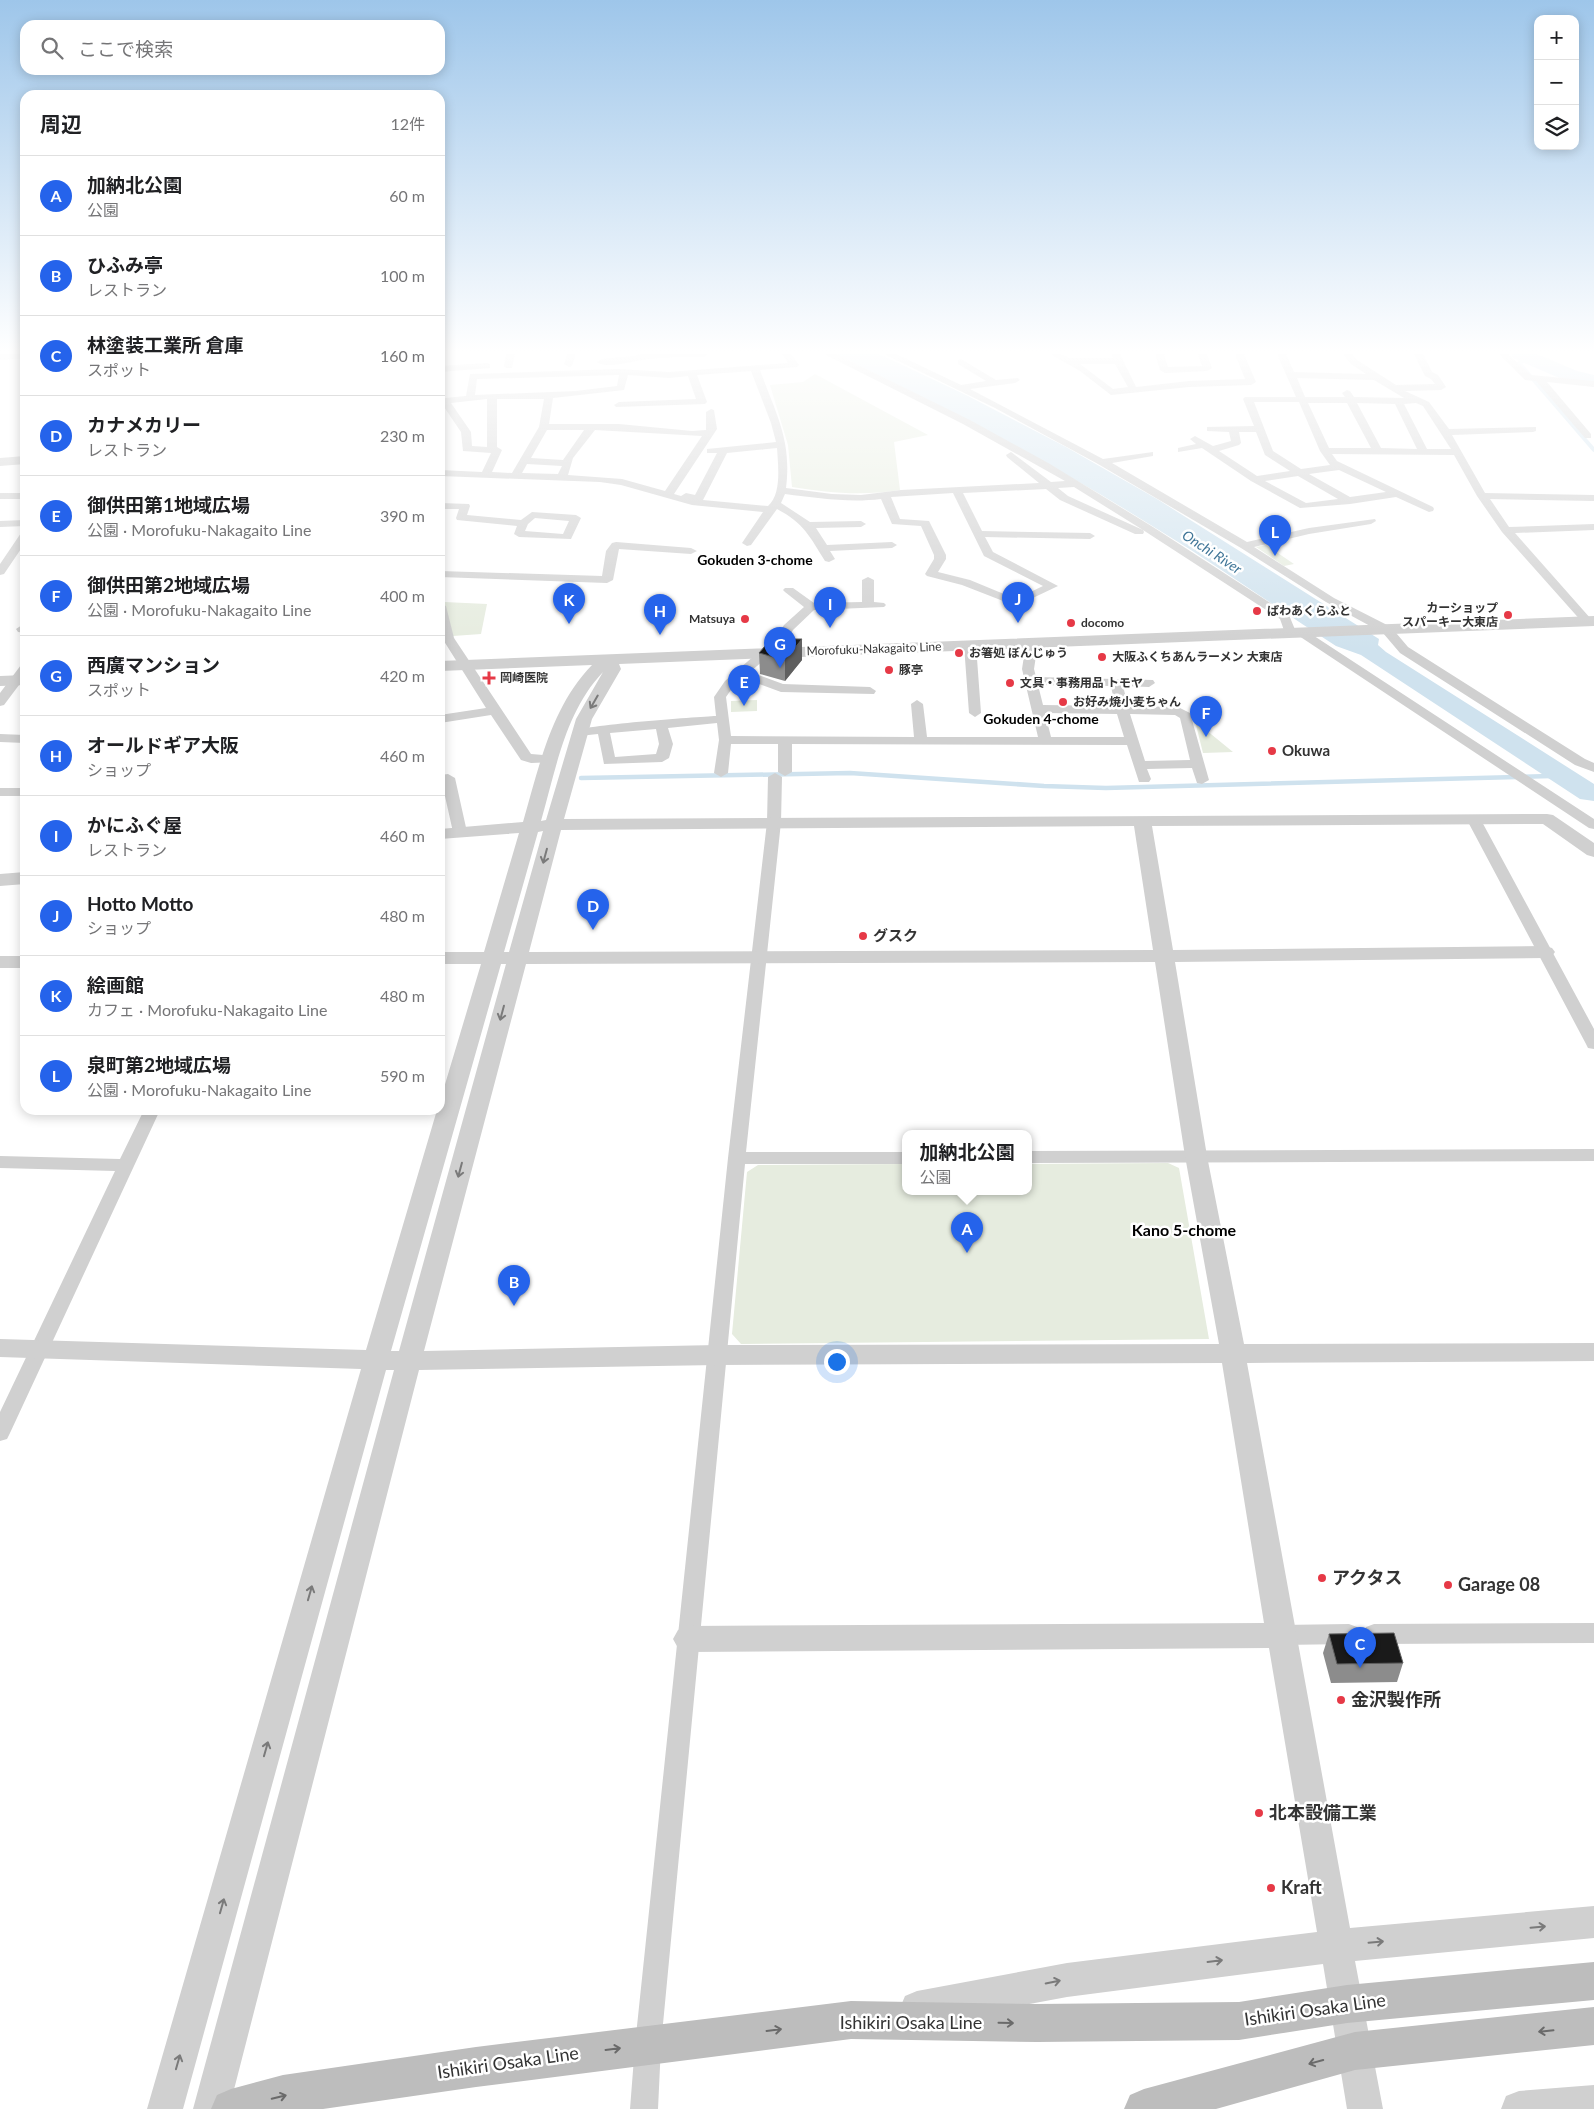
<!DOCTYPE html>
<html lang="ja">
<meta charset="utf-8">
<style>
body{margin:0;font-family:Lato,"Noto Sans JP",sans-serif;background:#f6f6f6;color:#202124}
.controls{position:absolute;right:15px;top:15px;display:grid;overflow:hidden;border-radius:10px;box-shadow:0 2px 12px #0003}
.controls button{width:45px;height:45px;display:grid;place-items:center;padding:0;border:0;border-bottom:1px solid #e0e0e0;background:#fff;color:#202124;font:25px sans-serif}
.you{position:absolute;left:836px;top:1361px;width:18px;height:18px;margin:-12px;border:4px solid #fff;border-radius:50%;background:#1a73e8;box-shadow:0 0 0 8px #1a73e833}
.badge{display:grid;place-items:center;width:32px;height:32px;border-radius:50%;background:#2563eb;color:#fff;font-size:16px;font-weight:700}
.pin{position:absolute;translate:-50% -41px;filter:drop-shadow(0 1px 2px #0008)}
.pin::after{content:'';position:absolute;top:26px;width:18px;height:15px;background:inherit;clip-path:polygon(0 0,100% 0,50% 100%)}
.popup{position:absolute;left:902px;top:1130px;width:130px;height:65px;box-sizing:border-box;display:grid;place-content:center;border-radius:10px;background:#fff;filter:drop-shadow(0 1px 4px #0005);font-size:16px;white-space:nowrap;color:#757577}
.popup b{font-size:19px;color:#202124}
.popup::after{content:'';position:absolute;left:50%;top:100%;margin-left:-10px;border:10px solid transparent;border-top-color:#fff}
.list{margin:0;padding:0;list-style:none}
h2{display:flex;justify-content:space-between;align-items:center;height:65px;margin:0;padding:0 20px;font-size:21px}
h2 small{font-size:16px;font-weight:400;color:#757577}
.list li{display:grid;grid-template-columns:32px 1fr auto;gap:15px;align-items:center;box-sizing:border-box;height:80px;padding:0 20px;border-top:1px solid #e0e0e0}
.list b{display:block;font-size:19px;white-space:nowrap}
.list p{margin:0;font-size:16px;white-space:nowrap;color:#757577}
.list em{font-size:16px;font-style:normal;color:#757577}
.icon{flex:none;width:28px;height:28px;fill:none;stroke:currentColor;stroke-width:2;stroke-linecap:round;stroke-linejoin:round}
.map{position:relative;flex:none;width:1594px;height:2109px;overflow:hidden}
.search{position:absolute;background:#fff;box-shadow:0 2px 12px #0003;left:20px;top:20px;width:425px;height:55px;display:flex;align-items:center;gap:12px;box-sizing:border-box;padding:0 18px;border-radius:15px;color:#757577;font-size:19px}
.panel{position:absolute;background:#fff;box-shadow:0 2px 12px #0003;left:20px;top:90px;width:425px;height:1025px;border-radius:15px}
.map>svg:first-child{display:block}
.green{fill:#e6ecdf}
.water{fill:#cfe2ee}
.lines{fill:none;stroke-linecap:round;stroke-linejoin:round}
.stream-far1{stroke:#cfe2ee;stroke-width:4}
.stream{stroke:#cfe2ee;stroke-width:4.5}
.river{fill:#cfe2ee;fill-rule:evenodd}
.minor{fill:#d0d0d0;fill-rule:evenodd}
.tertiary{fill:#d0d0d0;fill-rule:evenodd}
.secondary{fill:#bdbdbd;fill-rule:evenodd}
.wall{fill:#8c8c8c}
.shaded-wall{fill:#5f5f5f}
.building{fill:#1a1a1a;stroke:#5f5f5f}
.oneway{stroke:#7a7a7a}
.oneway2{stroke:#6a6a6a}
.poi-dot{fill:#e63946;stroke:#fff;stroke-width:2}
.labels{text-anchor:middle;stroke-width:5;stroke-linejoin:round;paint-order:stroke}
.far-poi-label{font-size:12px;font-weight:bold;fill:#333;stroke:#fff;text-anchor:start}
.far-street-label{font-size:12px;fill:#333;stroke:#fff}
.far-water-label{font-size:14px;font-style:italic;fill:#3f7597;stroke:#fff}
.far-neighbourhood-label{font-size:14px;font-weight:bold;fill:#000;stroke:#fff}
.poi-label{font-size:15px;font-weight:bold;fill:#333;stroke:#fff;text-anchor:start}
.neighbourhood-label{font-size:16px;font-weight:bold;fill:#000;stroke:#fff}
.near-poi-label{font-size:18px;font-weight:bold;fill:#333;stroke:#fff;text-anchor:start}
.near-street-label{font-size:18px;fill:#333;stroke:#fff}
</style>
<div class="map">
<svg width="1594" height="2109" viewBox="0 0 1594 2109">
<rect width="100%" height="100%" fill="#fff"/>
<!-- green -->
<path class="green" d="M815 374 928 435 894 442 900 490C862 496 829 493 792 487L788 445 770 385 803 382Z
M1266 545 1294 564 1284 566 1256 547Z
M444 602 487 604 481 634 453 636Z
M757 700V711L731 712V701Z
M1195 721 1233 752 1203 753Z
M1168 1163 1179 1168 1209 1339 741 1344 732 1334 747 1172 758 1165 906 1164V1192H1028V1164Z"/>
<!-- water -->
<path class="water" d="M836 354H879L966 395 1066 447 1157 499 1379 639 1378 645 1386 652 1594 784V801L1580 799 1361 655 1336 646C1278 609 1221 568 1162 532 1057 466 947 409 836 354Z"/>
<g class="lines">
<!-- stream-far1 -->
<path class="stream-far1" d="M1528 359 1519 363 1594 450"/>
<!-- stream -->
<path class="stream" d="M581 778 850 773 1044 786 1106 788 1551 776"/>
<!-- river -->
<path class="river" d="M1511 354H1537L1577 371 1594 375V387L1564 380 1513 358Z"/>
<!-- minor -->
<path class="minor" d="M506 354H515L512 368H506L504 366Z
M567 354H576L572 366 569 367 564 364Z
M640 354H708L704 357C685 357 666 357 648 359 635 360 608 370 597 362 608 355 628 359 640 354Z
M782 354H791L799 365 797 367 760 370C776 414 792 440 786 488L832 494 861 495 901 490 1039 483 1007 457 1006 455 1011 452 1051 482 1065 481 963 424 824 354H836L970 420 1050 464 1153 527 1289 615 1296 632 1301 629 1305 630 1594 819V829L1589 828 1296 634 1290 637 1286 636 1280 619 1143 530 1144 532 1143 534H1135L1060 500 1046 489 963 493 982 531 1090 533 1095 536 1090 539 985 537 993 552 1058 586 1016 606 962 585 927 576 925 574 934 559V555L921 526 892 524 881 499C849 503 817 498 785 494L781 503 810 522 861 521 866 524 861 527 816 528 827 545 892 542 897 545 892 548 830 551 835 559 829 562 825 561C810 537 804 523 777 509L751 545 747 546 742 543 763 512 692 505 621 485 600 482 440 476V470L482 472 491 453 463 451 461 432 440 401 445 398 466 396 470 374 617 369 669 372 788 363ZM751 371 771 423 776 442 707 449V453H717L695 495 686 493 681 496 674 494 717 429 714 410 711 409 706 412V430L692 431 619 424H549L553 398 624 390 628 375 669 378 688 376 696 399 619 402 614 405 616 407 705 404 707 402 697 375ZM619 375 617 386 576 391 475 395 477 379ZM487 399V447L472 446 471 432 451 403ZM497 399H544L539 427 512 473 492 472 502 450 497 447ZM547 430H584L563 460 531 458ZM595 430 702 436 665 491 622 479 568 475 573 458ZM777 448C778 465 782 494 768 506L703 500 727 453ZM527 464 562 466 558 474 522 473ZM1074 487 1143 530 1068 496 1058 488ZM953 493 984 556 1043 586 1016 599 970 580 938 572 946 559V555L929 521 900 519 891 497Z
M884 354H896L961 385 986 381 958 364V360L961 359 996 380 1018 378 1020 380 1015 383 970 389 1103 459 1153 452V456L1112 463 1247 542 1309 528 1375 519 1376 521 1371 524 1309 534 1254 547 1334 598 1391 627 1408 647 1585 759 1594 763V772L1575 765 1400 653 1383 633 1326 602 1241 548 1098 464 995 408Z
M1050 354H1061L1069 358H1113L1111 354H1120L1136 387 1189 381 1245 379 1235 354H1244L1256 382 1251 385 1189 387 1111 395 1080 371ZM1080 364H1115L1128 387 1113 389Z
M1155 354H1164L1168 367 1202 366 1198 354H1207L1212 368 1207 371 1165 373 1160 370Z
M1277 354H1286L1294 372 1366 374 1351 364 1343 354H1352L1357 360 1396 385 1435 384 1431 379 1425 376 1414 354H1423L1432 372 1438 375 1446 387 1441 390 1405 391 1429 402 1449 429 1536 427V431L1533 432 1452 435 1485 493 1594 495V501L1490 499 1509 527 1594 524V530L1515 533 1591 619 1593 621 1591 623H1583L1502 532 1477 496 1454 455 1332 454 1337 461 1433 507 1434 509 1433 511 1429 512 1396 497 1350 504 1300 508 1251 481 1202 448 1178 452V448L1196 444 1190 439 1195 436 1213 446 1231 441 1229 432 1207 431V427L1254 426 1243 399 1245 397H1296ZM1297 378 1374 380 1404 398 1354 397 1350 391 1347 390 1342 393 1345 397H1305ZM1254 402H1299L1320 451 1330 465 1301 469 1273 451ZM1308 403H1347L1371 448H1329ZM1357 403 1395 404 1417 449 1381 448ZM1416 403 1423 406 1451 449H1427L1404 404ZM1239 432H1256L1265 455 1290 471 1257 476 1219 451 1239 445 1241 443ZM1339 470 1386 492 1350 497 1309 474ZM1298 476 1338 499 1306 503 1265 481Z
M1499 354H1508L1531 375 1594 381V387L1547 382 1591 434V438H1585L1536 381 1525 380Z
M487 363 490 364V368L440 372V366Z
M0 493H25V499H0Z
M440 503 469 504 470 506 467 515 521 520 532 512 576 515 581 518 571 539 519 537 514 534 517 526 457 520 456 518 459 509H440ZM535 518 569 521 563 534 525 531 528 524Z
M25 520V526L0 527V521Z
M25 532V543L4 574 0 575V564L21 533Z
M616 542 691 548 697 551 691 554 619 549 613 580 607 583 440 577V571L602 576 606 551 612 543Z
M868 577 874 580V602L884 603 886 605 884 607 814 610 793 630 778 655H770L750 672 783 684 870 687 876 691 874 694 781 692 743 678 733 687 726 697 731 736 914 737 911 704 917 700 923 704 927 737H1038L1022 669 1026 643 1032 639 1038 643 1034 669 1036 677 1153 680 1155 683 1149 687 1123 686 1128 706 1178 707 1190 713 1209 780 1202 784 1197 783 1192 768 1147 769 1151 779 1149 782H1139L1127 745 792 744V772L785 776 778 772V744H731L728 773 721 777 714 773 719 740 717 723 668 728 673 744 669 758 662 762 604 764 598 734 579 736 573 732C579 725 697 717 716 716L714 697 725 681 762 649H770L784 625 804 607 785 592 783 590 785 588H793L814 603 862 602V580ZM1038 685 1111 686 1115 706 1043 705ZM1045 713 1117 714 1124 737H1051ZM1130 714 1175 715 1180 718 1190 760 1145 761ZM656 729 659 744 656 754 615 757 610 733Z
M440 603 446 606 454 638 531 754 555 756 557 759 555 762 531 763 521 760 491 715 440 723V715L486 708 442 638 440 630Z
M22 625H25V633L18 632 16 629Z
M970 641 976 645 981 713 975 717 969 713 964 645Z
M25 664V677L4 705 0 706V693L21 665Z
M0 734 25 735V743L0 742Z
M775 773 782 777 781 822 746 1152H906V1164H745L661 2045 658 2109H630L635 2045 728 1158 767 822 768 777Z
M448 774 455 778 467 832 460 836 453 832 442 783H440V775Z
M0 788H25V796H0Z
M1474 816 1481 820 1594 1029V1049L1588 1048 1586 1044 1467 820Z
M144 1110H160L10 1433 7 1439 0 1441V1412L115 1171 0 1168V1156L120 1159Z
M1594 1149V1161L1028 1163V1151Z
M1594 1623V1643L1374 1644 1366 1641 1363 1634 1366 1627 1374 1624Z
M1349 1624 1357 1627 1360 1634 1357 1641 1349 1644 1281 1645 1273 1642 1270 1635 1273 1628 1281 1625Z"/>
<!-- tertiary -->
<path class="tertiary" d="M0 354H25V358L0 360Z
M25 456V464L0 466V458Z
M1594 616V626L619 664 621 669 592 719 564 819 1547 814 1553 815 1594 843V857L1587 855 1543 824 1152 826 1173 950 1545 946 1552 948 1555 952 1552 956 1545 958 1175 962 1207 1156 1244 1344 1594 1343V1361L1247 1363 1350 1928 1594 1906V1938L1355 1961 1383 2109H1347L1323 1964 1067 1997 917 2025 905 2020 900 2008 905 1996 917 1991 1067 1963 1317 1932 1269 1648 688 1652 678 1648 673 1639 678 1630 688 1626 1264 1623 1222 1363 717 1365 419 1370 229 2109H193L394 1370H386L183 2109H147L361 1369 0 1357V1339L366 1350 437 1110H440V1101L481 964H440V952H484L519 833 440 839V829L523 822C539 767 551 707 592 665L440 671V661ZM603 672 576 719 546 820 541 821C556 769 565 712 603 672ZM1134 826 1153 950 529 952 561 830ZM543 831 509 952H504L538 832ZM1155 962 1185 1156 1219 1344 717 1345 424 1351 526 964ZM501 964H506L399 1351H391Z
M25 675V685L0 686V676Z
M25 872V884L0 886V874Z
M0 956H25V968H0Z
M1594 2085V2109H1501L1506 2096 1519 2091Z"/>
<!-- secondary -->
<path class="secondary" d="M1594 1962V2000L1347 2023 1239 2040 1037 2042 851 2039 476 2087 323 2109H211L217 2095 231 2089 283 2075 476 2047 851 2001 1037 2004 1239 2002 1347 1985Z
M1594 2007V2045L1355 2070 1216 2109H1124L1130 2095 1144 2089 1355 2032Z"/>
</g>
<!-- wall -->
<path class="wall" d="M802 639V660L785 681 760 674 759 653Z
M1329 1634 1403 1663 1397 1682 1331 1683 1323 1653Z"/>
<!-- shaded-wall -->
<path class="shaded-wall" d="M802 639V660L785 681V660Z"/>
<!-- building -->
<path class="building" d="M771 639H802L785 660 759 653Z
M1394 1633 1403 1663 1337 1664 1329 1634Z"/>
<!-- one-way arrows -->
<defs><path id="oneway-shaft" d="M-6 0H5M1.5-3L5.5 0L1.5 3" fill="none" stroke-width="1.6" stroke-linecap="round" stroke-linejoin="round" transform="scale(1.25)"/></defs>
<g class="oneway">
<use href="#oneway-shaft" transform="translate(594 702) rotate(120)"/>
<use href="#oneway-shaft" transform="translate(545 856) rotate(105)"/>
<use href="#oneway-shaft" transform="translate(502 1013) rotate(105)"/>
<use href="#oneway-shaft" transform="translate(460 1170) rotate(105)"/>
<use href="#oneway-shaft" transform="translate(310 1593) rotate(-74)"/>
<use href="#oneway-shaft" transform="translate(266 1749) rotate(-74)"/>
<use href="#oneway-shaft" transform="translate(222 1906) rotate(-74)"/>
<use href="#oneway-shaft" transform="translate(1538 1927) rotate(-5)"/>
<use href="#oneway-shaft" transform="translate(1376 1942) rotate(-5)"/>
<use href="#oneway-shaft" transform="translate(1215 1961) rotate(-7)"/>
<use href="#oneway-shaft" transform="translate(1053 1982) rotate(-11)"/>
<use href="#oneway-shaft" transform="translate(178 2062) rotate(-74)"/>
</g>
<g class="oneway2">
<use href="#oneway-shaft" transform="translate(1006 2023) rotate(1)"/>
<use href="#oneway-shaft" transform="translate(774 2030) rotate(-7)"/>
<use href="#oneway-shaft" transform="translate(1546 2031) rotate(174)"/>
<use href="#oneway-shaft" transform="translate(613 2049) rotate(-7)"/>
<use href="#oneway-shaft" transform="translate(1316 2062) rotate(165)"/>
<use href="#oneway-shaft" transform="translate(279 2097) rotate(-13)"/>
</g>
<!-- sky -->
<linearGradient id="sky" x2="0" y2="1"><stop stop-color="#9ec6ea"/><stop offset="0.54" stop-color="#fff"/><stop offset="1" stop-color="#fff" stop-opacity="0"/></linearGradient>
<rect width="1594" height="650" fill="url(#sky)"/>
<!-- markers -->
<g class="poi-dot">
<circle cx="1257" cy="611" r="5"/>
<circle cx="1508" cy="615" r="5"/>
<circle cx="745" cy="619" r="5"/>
<circle cx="1071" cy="623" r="5"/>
<circle cx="959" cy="653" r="5"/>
<circle cx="1102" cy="657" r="5"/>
<circle cx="889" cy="670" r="5"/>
<path d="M486.5 670.5h5v5h5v5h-5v5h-5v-5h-5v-5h5z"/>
<circle cx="1010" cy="683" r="5"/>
<circle cx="1063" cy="702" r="5"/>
<circle cx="1272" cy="751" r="5"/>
<circle cx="863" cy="936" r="5"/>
<circle cx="1322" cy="1578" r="5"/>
<circle cx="1448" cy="1585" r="5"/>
<circle cx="1341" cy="1700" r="5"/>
<circle cx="1259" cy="1813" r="5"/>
<circle cx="1271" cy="1888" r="5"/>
</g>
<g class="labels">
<!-- far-poi labels -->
<g class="far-poi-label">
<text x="1498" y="612" text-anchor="end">カーショップ<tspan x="1498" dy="14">スパーキー大東店</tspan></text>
<text x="1267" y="615">ぱわあくらふと</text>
<text x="735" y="623" text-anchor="end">Matsuya</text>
<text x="1081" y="627">docomo</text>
<text x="969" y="657">お箸処 ぼんじゅう</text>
<text x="1112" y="661">大阪ふくちあんラーメン 大東店</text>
<text x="899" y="674">豚亭</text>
<text x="500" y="682">岡崎医院</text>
<text x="1020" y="687">文具・事務用品 トモヤ</text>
<text x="1073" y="706">お好み焼小麦ちゃん</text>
</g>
<!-- far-street labels -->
<g class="far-street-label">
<text transform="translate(874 649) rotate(-2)" y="4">Morofuku-Nakagaito Line</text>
</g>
<!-- far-water labels -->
<g class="far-water-label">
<text transform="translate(1212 552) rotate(33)" y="5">Onchi River</text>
</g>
<!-- far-neighbourhood labels -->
<g class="far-neighbourhood-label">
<text x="755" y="565">Gokuden 3-chome</text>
<text x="1041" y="724">Gokuden 4-chome</text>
</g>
<!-- poi labels -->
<g class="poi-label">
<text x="1282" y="756">Okuwa</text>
<text x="873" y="941">グスク</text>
</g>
<!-- neighbourhood labels -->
<g class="neighbourhood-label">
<text x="1184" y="1236">Kano 5-chome</text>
</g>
<!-- near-poi labels -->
<g class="near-poi-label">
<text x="1332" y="1584">アクタス</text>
<text x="1458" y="1591">Garage 08</text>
<text x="1351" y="1706">金沢製作所</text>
<text x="1269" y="1819">北本設備工業</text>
<text x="1281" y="1894">Kraft</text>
</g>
<!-- near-street labels -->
<g class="near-street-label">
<text transform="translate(1315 2010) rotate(-8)" y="6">Ishikiri Osaka Line</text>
<text x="911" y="2029">Ishikiri Osaka Line</text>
<text transform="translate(508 2063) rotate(-8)" y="6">Ishikiri Osaka Line</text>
</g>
</g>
</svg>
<div class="controls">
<button>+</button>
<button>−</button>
<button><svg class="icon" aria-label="layers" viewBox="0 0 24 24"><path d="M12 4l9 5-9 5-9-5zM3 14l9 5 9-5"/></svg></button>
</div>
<div class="you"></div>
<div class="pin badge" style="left:967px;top:1253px">A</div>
<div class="popup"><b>加納北公園</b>公園</div>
<div class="pin badge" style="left:514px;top:1306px">B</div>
<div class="pin badge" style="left:1360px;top:1668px">C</div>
<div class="pin badge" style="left:593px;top:930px">D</div>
<div class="pin badge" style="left:744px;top:706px">E</div>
<div class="pin badge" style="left:1206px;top:737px">F</div>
<div class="pin badge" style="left:780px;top:668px">G</div>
<div class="pin badge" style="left:660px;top:635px">H</div>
<div class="pin badge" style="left:830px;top:628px">I</div>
<div class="pin badge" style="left:1018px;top:623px">J</div>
<div class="pin badge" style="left:569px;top:624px">K</div>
<div class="pin badge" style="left:1275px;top:556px">L</div>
<div class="search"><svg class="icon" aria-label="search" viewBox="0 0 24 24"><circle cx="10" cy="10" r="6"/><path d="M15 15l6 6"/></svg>ここで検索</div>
<section class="panel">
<h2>周辺<small>12件</small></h2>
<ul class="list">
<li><span class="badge">A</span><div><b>加納北公園</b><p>公園</p></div><em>60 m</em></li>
<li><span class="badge">B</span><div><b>ひふみ亭</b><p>レストラン</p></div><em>100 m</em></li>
<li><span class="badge">C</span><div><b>林塗装工業所 倉庫</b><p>スポット</p></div><em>160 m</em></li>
<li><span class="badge">D</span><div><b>カナメカリー</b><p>レストラン</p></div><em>230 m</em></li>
<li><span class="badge">E</span><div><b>御供田第1地域広場</b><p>公園 · Morofuku-Nakagaito Line</p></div><em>390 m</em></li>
<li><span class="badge">F</span><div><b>御供田第2地域広場</b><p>公園 · Morofuku-Nakagaito Line</p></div><em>400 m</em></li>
<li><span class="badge">G</span><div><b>西廣マンション</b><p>スポット</p></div><em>420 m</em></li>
<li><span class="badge">H</span><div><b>オールドギア大阪</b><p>ショップ</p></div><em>460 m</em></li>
<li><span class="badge">I</span><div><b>かにふぐ屋</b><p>レストラン</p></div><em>460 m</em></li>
<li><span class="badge">J</span><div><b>Hotto Motto</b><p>ショップ</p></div><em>480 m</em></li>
<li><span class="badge">K</span><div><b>絵画館</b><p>カフェ · Morofuku-Nakagaito Line</p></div><em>480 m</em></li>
<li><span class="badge">L</span><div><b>泉町第2地域広場</b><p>公園 · Morofuku-Nakagaito Line</p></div><em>590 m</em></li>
</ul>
</section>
</div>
